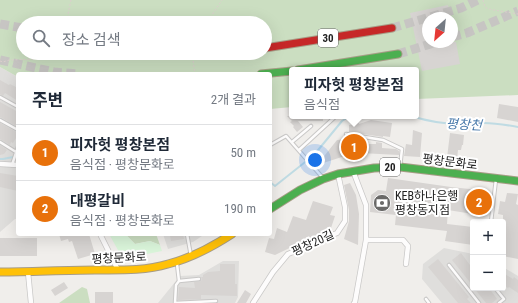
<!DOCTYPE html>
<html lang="ko">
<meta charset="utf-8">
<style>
body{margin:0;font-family:"Roboto Condensed","Noto Sans KR",sans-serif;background:#f6f6f7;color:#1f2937}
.controls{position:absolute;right:12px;bottom:12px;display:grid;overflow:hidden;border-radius:4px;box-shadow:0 4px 16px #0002}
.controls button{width:36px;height:36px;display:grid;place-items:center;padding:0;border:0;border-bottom:1px solid #e0e1e3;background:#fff;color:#1f2937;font:20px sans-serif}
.compass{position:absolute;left:422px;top:12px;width:36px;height:36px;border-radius:50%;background:#fff;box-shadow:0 4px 16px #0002;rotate:207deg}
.you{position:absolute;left:315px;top:160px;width:14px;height:14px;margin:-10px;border:3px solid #fff;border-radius:50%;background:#1a73e8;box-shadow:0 0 0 6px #1a73e833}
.badge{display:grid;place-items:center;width:26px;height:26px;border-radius:50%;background:#6a6968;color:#fff;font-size:13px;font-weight:700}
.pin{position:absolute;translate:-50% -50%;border:2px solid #fff;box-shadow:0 1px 4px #0006}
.popup{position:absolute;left:289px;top:67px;width:130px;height:52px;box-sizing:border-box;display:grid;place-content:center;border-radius:4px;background:#fff;filter:drop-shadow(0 1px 3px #0005);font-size:13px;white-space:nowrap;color:#747a83}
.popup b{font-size:15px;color:#1f2937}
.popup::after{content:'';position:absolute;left:50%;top:100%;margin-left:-8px;border:8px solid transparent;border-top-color:#fff}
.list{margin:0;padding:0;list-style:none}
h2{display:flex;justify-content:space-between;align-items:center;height:52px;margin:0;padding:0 16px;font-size:17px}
h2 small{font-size:13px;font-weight:400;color:#747a83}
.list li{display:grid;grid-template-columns:26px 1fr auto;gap:12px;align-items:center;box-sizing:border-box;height:56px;padding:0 16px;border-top:1px solid #e0e1e3}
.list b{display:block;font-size:15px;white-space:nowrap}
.list p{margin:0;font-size:13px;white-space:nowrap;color:#747a83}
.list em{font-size:13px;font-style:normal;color:#747a83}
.icon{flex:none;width:22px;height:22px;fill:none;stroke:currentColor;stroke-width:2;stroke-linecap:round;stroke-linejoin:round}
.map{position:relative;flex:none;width:518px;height:303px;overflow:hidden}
.search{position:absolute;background:#fff;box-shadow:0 4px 16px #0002;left:16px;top:16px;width:256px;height:44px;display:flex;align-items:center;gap:10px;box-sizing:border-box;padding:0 14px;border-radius:22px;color:#747a83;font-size:15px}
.panel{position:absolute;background:#fff;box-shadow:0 4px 16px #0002;left:16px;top:72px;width:256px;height:164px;border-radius:4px}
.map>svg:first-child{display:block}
.residential{fill:#dfdedc}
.forest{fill:#cbdec1;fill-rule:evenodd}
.park{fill:#daf5da}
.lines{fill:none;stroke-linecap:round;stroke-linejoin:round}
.stream{stroke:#bfdbe3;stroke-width:2}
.building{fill:#d7d4d2}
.highway-tunnel{stroke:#c7c5c3;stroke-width:9;stroke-dasharray:9 4.5;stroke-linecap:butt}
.lane-casing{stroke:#c9c8c7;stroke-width:4.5}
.street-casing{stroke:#c9c8c7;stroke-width:6}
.fast-casing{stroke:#a79c86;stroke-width:9}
.slow-casing{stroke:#a79c86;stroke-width:9}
.jam-casing{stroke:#a79c86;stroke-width:9}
.path{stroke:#dccecd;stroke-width:1;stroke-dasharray:2 2;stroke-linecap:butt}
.lane{stroke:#fdfcfc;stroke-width:2.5}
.street{stroke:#fdfcfc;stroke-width:4.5}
.fast{stroke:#4caf50;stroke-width:7}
.slow{stroke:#ffc107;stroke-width:7}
.jam{stroke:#c62828;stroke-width:7}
.labels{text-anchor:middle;stroke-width:4;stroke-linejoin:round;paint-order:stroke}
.shield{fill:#fff;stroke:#646464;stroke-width:1}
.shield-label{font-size:11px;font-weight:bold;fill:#222}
.street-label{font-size:12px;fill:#222;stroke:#fff}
.poi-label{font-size:12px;fill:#222;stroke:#fff;text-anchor:start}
.water-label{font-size:13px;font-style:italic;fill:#4a7aab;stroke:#fff}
</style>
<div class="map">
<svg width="518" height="303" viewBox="0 0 518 303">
<rect width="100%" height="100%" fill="#f0eeeb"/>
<!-- residential -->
<path class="residential" d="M0 67 18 77V150L16 151 14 165H18V219H15L0 232Z
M163 234H205L193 242 168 249Z
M444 248 473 254V288H503V267L518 276V303H442L422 279 423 264Z
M223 261H239L238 297 235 303H158L180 276 199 275Z"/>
<!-- forest -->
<path class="forest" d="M0 0H518V95L416 99V70H292V107L270 109V74H18V77L0 67ZM428 18H452V42H428ZM23 23H265V53H23Z
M119 234H156L160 245 150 241 135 244 127 236H120Z
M82 287 87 289 90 303H59Z"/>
<!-- park -->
<path class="park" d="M109 234H119L120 236H127L135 244 150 241 160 245 162 251 123 259Z"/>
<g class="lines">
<!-- stream -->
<path class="stream" d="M411 116C427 121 443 124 460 124 468 124 476 123 484 123 496 123 507 125 518 127
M0 159H3L18 156
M270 182 275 186 314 155 342 121 350 116"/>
</g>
<!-- building -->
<path class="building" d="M448 5 451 18H428V42H456L460 64 422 71 410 13Z
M0 80 9 85 10 84 18 88V101L5 93 3 96 0 94Z
M0 102 18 112V127L0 117Z
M499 104 518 107V122L497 118Z
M287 116H323V121H298L303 127 297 132 293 127 294 126 290 122 292 121Z
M371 120 392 123 390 137 383 136V137L349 132V125L359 123V124Z
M0 123 18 133V135L13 143 11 142 10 145 0 139Z
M413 130 422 133 420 157 404 156 406 144 412 145Z
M450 133 464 135 463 145H462L461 150H458L457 159 447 158Z
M349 137 360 139V144H376V142L382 143V148L396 149 399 151V155L360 153 345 154V156L317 165 337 140 348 139Z
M0 145 7 150 4 154 0 155Z
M0 173 18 176V191L0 187Z
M388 178 451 187 488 191 485 216 448 210 447 224 473 227V245L445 241 447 231 395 225 396 215 370 212 371 195 378 190 386 191Z
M350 183 356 195 359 214 358 245 344 239 349 221V210L344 185Z
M507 193 518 194 516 204 518 205V259L503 256V215L498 214 500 201 505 202Z
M313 201 333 207 330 215 335 216 331 228 275 255 265 252 269 238 274 239 277 228 287 232 293 216 306 220Z
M59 234H89L95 254 78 259 72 241 69 242 68 239 61 241Z
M183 234 184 239 171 241 170 236Z
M0 238H37V256H0Z
M461 253 473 269V286L452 260Z
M438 259 469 297 467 299 471 303H458L428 267Z
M220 264H235V284H237V296L201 295V299L178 300 179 287 195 288 194 282 201 281 202 279 201 277H203V275L208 272 220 271Z
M503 273 513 279 514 277 518 280V293L509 287 508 288 503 285Z
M64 282 68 288 55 296 51 290Z
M474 288H489L497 299 492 303H486Z
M245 290 251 294 246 303H237Z
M95 292H113V303H95Z"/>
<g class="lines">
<!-- highway-tunnel -->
<path class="highway-tunnel" d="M0 24 23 28
M392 28 461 8 478 0
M452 37 467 33 518 11
M398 54 437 42
M0 60 54 72 78 74"/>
<defs>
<path id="lane" d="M416 71H417
M0 97 18 107
M0 120 18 130
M346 134 383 140 402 149 400 167
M0 142 16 152
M292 142 311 126
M270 145 286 136 323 178
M299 150 336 116
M12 165 18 147
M491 222 496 179
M187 234 191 256
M177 264 179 281 176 285 175 303 216 301
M449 265 479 303
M179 281 199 279
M495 288 504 299 499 303
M426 299 429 303"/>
<path id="street" d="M0 164 18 165
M353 171 366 205V240
M100 234 118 270
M28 272 31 303
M253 303 273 272 288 254 337 233 345 221V207L338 174
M354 303 355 302 366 240H403L408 246 406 264"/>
<path id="fast" d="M298 70 398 54
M261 74 292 71
M270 209 300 190 323 179 338 174 374 168 400 167 518 181"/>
<path id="slow" d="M0 272C32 272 63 270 95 270 120 270 145 271 168 264 192 258 212 247 232 234"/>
<path id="jam" d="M265 48 392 28"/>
</defs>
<!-- lane casing -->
<use href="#lane" class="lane-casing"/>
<!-- street casing -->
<use href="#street" class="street-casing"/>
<!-- fast casing -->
<use href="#fast" class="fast-casing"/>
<!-- slow casing -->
<use href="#slow" class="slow-casing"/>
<!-- jam casing -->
<use href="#jam" class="jam-casing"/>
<!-- path -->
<path class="path" d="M71 0 68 14 71 23
M483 0 485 7 488 9 518 14
M205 23 208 21 222 0
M192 53 195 74
M0 61 3 62 9 60 38 59 47 53"/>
<!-- lane -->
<use href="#lane" class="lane"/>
<!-- street -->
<use href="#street" class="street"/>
<!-- fast -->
<use href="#fast" class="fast"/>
<!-- slow -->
<use href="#slow" class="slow"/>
<!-- jam -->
<use href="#jam" class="jam"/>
</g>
<!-- icons -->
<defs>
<symbol id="bank-disc" viewBox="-11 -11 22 22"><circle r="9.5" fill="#6a6968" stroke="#fff"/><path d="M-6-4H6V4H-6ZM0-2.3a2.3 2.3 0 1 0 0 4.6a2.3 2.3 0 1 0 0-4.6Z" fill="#fff"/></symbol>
</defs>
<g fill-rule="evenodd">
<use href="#bank-disc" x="372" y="193" width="20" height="20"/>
</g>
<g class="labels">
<!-- shield labels -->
<g class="shield">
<rect x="318" y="29" width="20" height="18" rx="3"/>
<rect x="380" y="158" width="20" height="18" rx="3"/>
</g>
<g class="shield-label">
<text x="328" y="42">30</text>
<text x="390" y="171">20</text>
</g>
<!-- street labels -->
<g class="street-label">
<text transform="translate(450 162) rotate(7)" y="4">평창문화로</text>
<text transform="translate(313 243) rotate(-25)" y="4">평창20길</text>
<text transform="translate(119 258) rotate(-3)" y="4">평창문화로</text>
</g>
<!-- poi labels -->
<g class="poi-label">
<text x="395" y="200">KEB하나은행<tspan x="395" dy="14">평창동지점</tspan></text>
</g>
<!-- water labels -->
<g class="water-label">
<text transform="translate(464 124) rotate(3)" y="5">평창천</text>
</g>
</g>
</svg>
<div class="controls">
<button>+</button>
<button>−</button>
</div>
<svg class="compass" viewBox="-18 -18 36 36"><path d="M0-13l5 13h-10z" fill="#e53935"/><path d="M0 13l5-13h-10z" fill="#747a83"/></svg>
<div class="you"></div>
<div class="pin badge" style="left:354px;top:147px;background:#e8710a">1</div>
<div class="popup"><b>피자헛 평창본점</b>음식점</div>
<div class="pin badge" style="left:479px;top:202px;background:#e8710a">2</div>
<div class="search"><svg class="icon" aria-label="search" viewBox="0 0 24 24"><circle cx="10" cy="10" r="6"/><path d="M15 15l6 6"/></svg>장소 검색</div>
<section class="panel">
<h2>주변<small>2개 결과</small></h2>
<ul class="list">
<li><span class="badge" style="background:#e8710a">1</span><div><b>피자헛 평창본점</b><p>음식점 · 평창문화로</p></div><em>50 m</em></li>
<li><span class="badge" style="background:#e8710a">2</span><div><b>대평갈비</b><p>음식점 · 평창문화로</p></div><em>190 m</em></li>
</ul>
</section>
</div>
